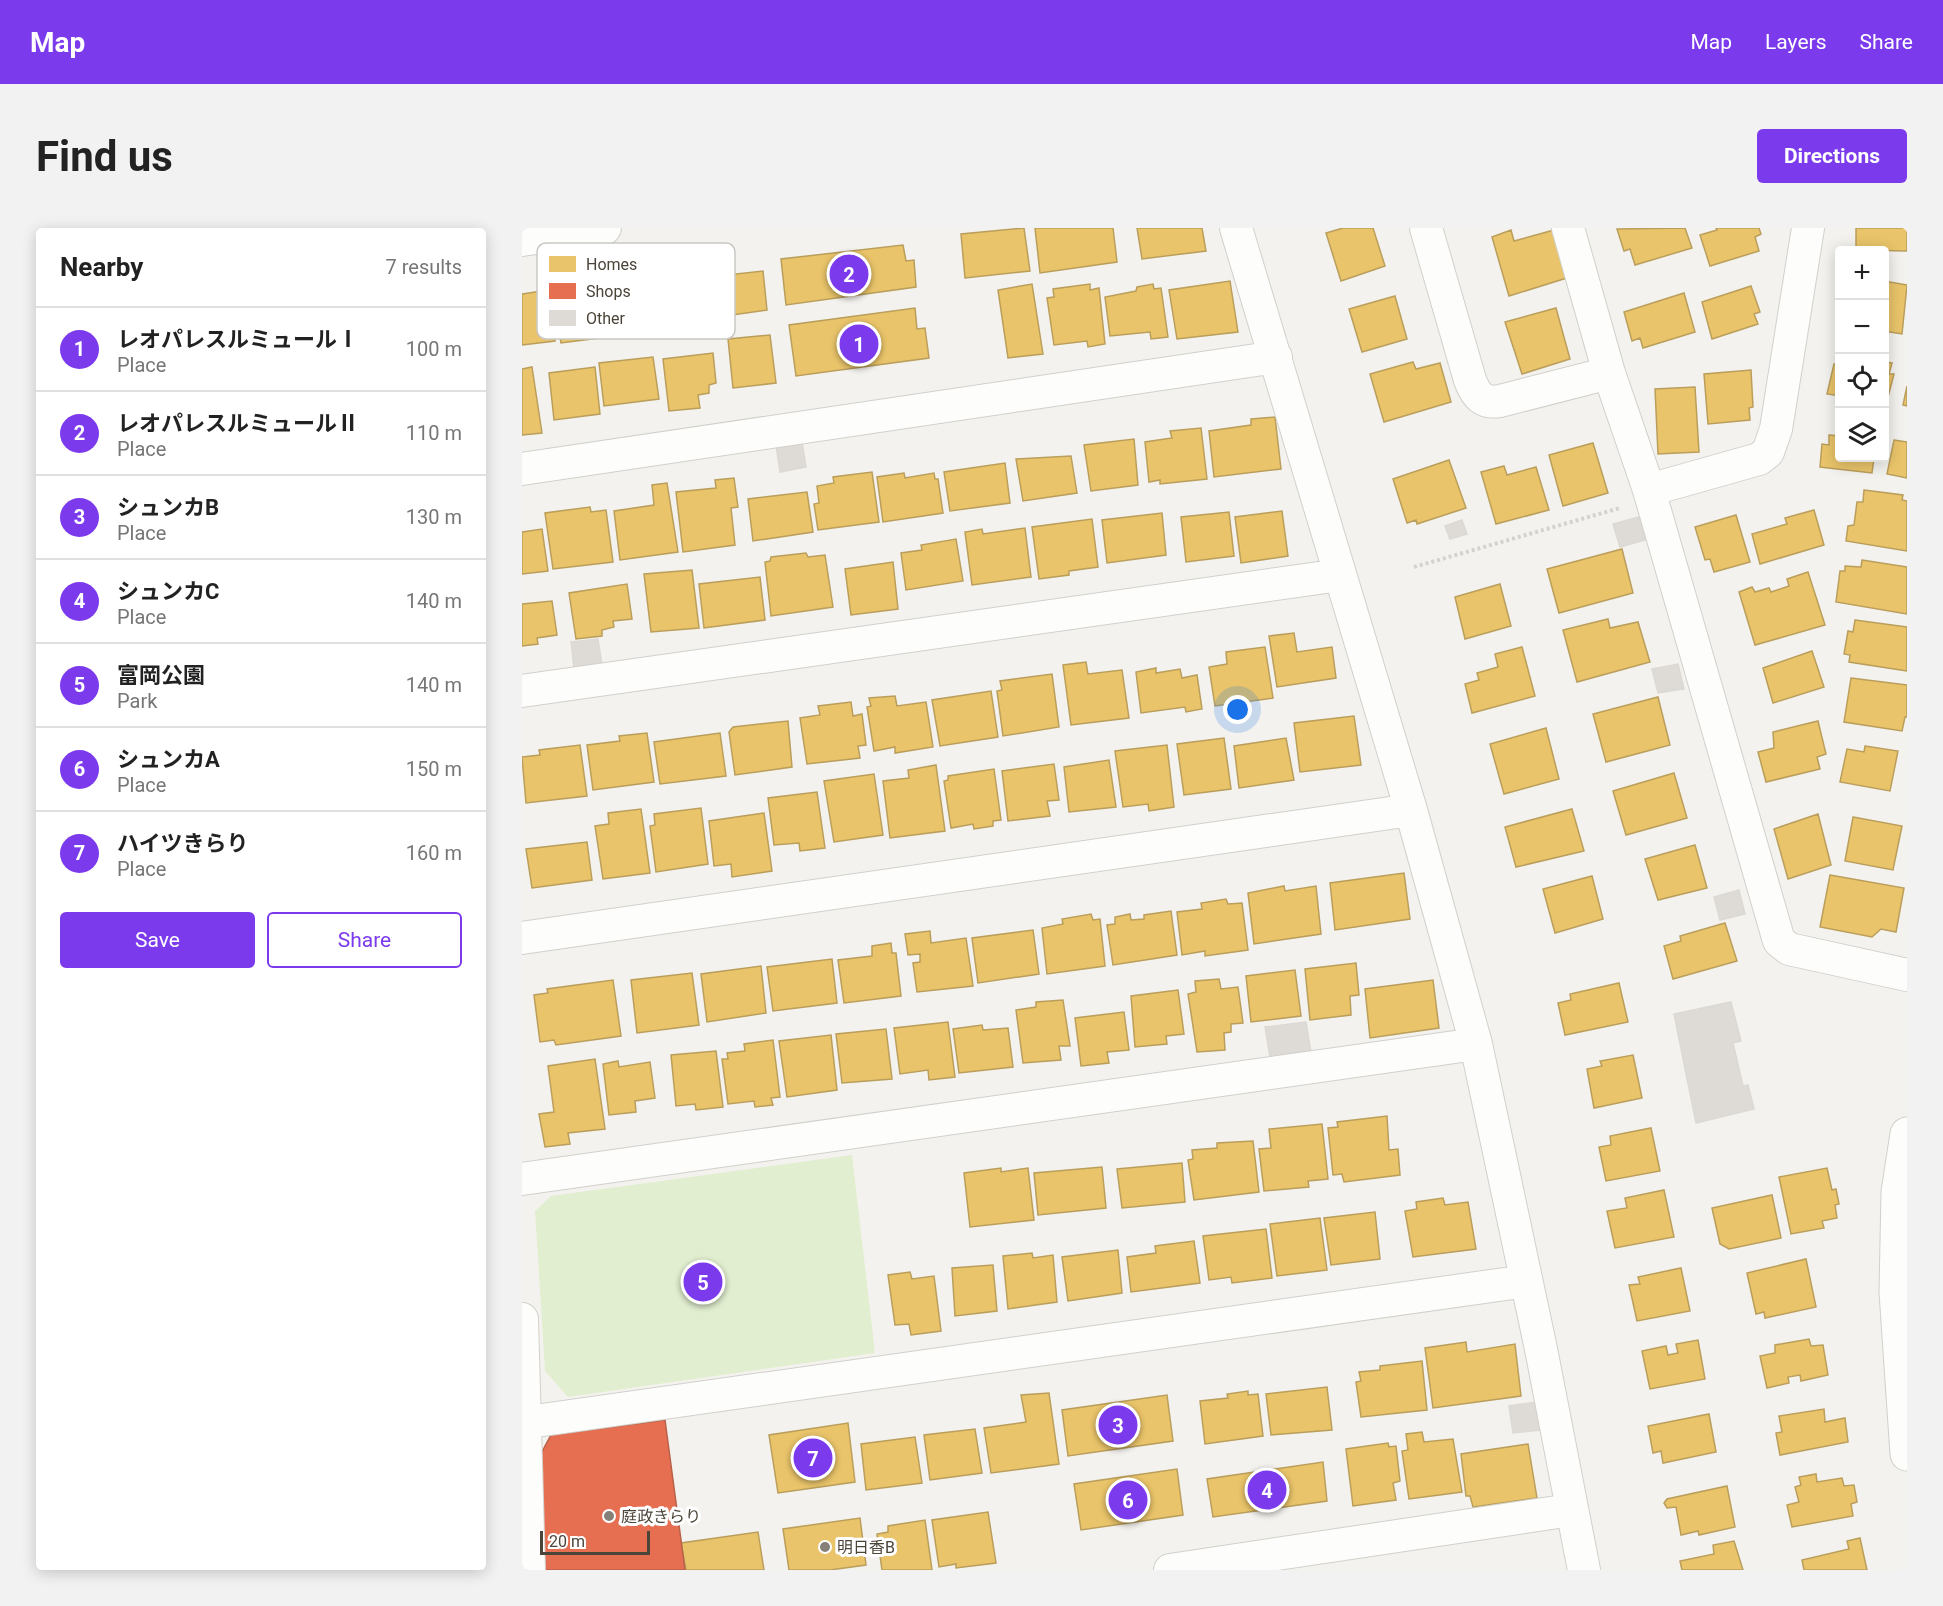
<!DOCTYPE html>
<meta charset="utf-8">
<style>
body{margin:0;font-family:Roboto,"Noto Sans JP",sans-serif;background:#f2f2f2;color:#222}
.controls{position:absolute;right:18px;top:18px;display:grid;overflow:hidden;border-radius:6px;box-shadow:0 3px 15px #0003}
.controls button{width:54px;height:54px;display:grid;place-items:center;padding:0;border:0;border-bottom:2px solid #e0e0e0;background:#fff;color:#222;font:30px sans-serif}
.scale{position:absolute;left:18px;bottom:15px;width:110px;box-sizing:border-box;padding-left:6px;border:3px solid #4b4439;border-top:0;font-size:16px;line-height:21px;white-space:nowrap;color:#4b4439;-webkit-text-stroke:4px #fff;paint-order:stroke}
.you{position:absolute;left:716px;top:482px;width:21px;height:21px;margin:-15px;border:4px solid #fff;border-radius:50%;background:#1a73e8;box-shadow:0 0 0 9px #1a73e833}
.badge{display:grid;place-items:center;width:39px;height:39px;border-radius:50%;background:#7c3aed;color:#fff;font-size:20px;font-weight:700}
.pin{position:absolute;translate:-50% -50%;border:3px solid #fff;box-shadow:0 2px 6px #0006}
.list{margin:0;padding:0;list-style:none}
h2{display:flex;justify-content:space-between;align-items:center;height:78px;margin:0;padding:0 24px;font-size:26px}
h2 small{font-size:20px;font-weight:400;color:#767676}
.list li{display:grid;grid-template-columns:39px 1fr auto;gap:18px;align-items:center;box-sizing:border-box;height:84px;padding:0 24px;border-top:2px solid #e0e0e0}
.list b{display:block;font-size:22px;white-space:nowrap}
.list p{margin:0;font-size:20px;white-space:nowrap;color:#767676}
.list em{font-size:20px;font-style:normal;color:#767676}
.actions{display:flex;gap:12px;padding:18px 24px}
.actions a{flex:1;padding:14px 0;border:2px solid #7c3aed;border-radius:6px;text-align:center;font-size:21px;color:#7c3aed}
.actions .main{background:#7c3aed;color:#fff}
.icon{flex:none;width:33px;height:33px;fill:none;stroke:currentColor;stroke-width:2;stroke-linecap:round;stroke-linejoin:round}
.map{position:relative;flex:none;width:1385px;height:1342px;overflow:hidden;border-radius:6px}
header{display:flex;align-items:center;gap:36px;box-sizing:border-box;height:84px;padding:0 30px;background:#7c3aed;color:#fff}
header strong{font-size:28px}
nav{display:flex;gap:33px;margin-inline-start:auto;font-size:21px}
.intro{display:flex;align-items:center;justify-content:space-between;box-sizing:border-box;height:144px;padding:0 36px}
h1{margin:0;font-size:42px}
.button{padding:15px 27px;border-radius:6px;background:#7c3aed;color:#fff;font-size:21px;font-weight:700}
main{display:flex;gap:36px;padding:0 36px}
aside{flex:1;background:#fff;border-radius:6px;box-shadow:0 3px 15px #0003}
.map>svg:first-child{display:block}
.green{fill:#e1eecf}
.homes{fill:#e9c46a;stroke:#ba9e5b;stroke-width:1.5}
.shops{fill:#e76f51;stroke:#b8624a;stroke-width:1.5}
.building{fill:#dedbd6;stroke:#dcd9d4;stroke-width:1.5}
.lines{fill:none;stroke-linecap:round;stroke-linejoin:round}
.minor-casing{stroke:#d2d0cb;stroke-width:34}
.tertiary-casing{stroke:#d2d0cb;stroke-width:35}
.path{stroke:#d3d2cc;stroke-width:4;stroke-dasharray:3 3;stroke-linecap:butt}
.minor{stroke:#fdfdfc;stroke-width:32}
.tertiary{stroke:#fdfdfc;stroke-width:33}
.poi-dot{fill:#868178;stroke:#fff;stroke-width:2}
.labels{text-anchor:middle;stroke-width:6;stroke-linejoin:round;paint-order:stroke}
.poi-label{font-size:16px;fill:#4b4439;stroke:#fff;text-anchor:start}
.key{fill:#fff;stroke:#c9c7c4;stroke-width:1.5}
.key-label{font-size:16px;fill:#4b4439}
</style>
<header>
<strong>Map</strong>
<nav><a>Map</a><a>Layers</a><a>Share</a></nav>
</header>
<div class="intro"><h1>Find us</h1><a class="button">Directions</a></div>
<main>
<aside>
<h2>Nearby<small>7 results</small></h2>
<ul class="list">
<li><span class="badge">1</span><div><b>レオパレスルミュールⅠ</b><p>Place</p></div><em>100 m</em></li>
<li><span class="badge">2</span><div><b>レオパレスルミュールⅡ</b><p>Place</p></div><em>110 m</em></li>
<li><span class="badge">3</span><div><b>シュンカB</b><p>Place</p></div><em>130 m</em></li>
<li><span class="badge">4</span><div><b>シュンカC</b><p>Place</p></div><em>140 m</em></li>
<li><span class="badge">5</span><div><b>富岡公園</b><p>Park</p></div><em>140 m</em></li>
<li><span class="badge">6</span><div><b>シュンカA</b><p>Place</p></div><em>150 m</em></li>
<li><span class="badge">7</span><div><b>ハイツきらり</b><p>Place</p></div><em>160 m</em></li>
</ul>
<div class="actions"><a class="main">Save</a><a>Share</a></div>
</aside>
<div class="map">
<svg width="1385" height="1342" viewBox="0 0 1385 1342">
<rect width="100%" height="100%" fill="#f4f2ee"/>
<!-- green -->
<path class="green" d="M330 927 353 1125 46 1169 23 1143 13 983 29 968Z"/>
<!-- homes -->
<path class="homes" d="M502 0 508 43 443 50 439 6Z
M513 0H591L595 34 518 45Z
M615 0H680L684 23 620 31Z
M821 0H851L863 38 819 53 804 5Z
M1163 0 1170 20 1113 37 1108 21 1102 23 1095 1Z
M1194 0H1237L1239 6 1233 9 1237 23 1188 38 1178 7 1195 2Z
M1334 0H1385V23L1334 22Z
M989 2 992 13 1032 2 1045 50 987 68 970 9Z
M381 17 384 33 392 32 394 59 264 77 259 31Z
M204 35 205 47 241 43 245 82 189 90 183 37Z
M708 53 716 104 655 111 647 62Z
M1362 53 1385 57 1380 106 1362 103Z
M510 56 521 126 486 130 476 62Z
M568 56V62L577 60 583 116 566 119 565 113 532 117 525 70 532 69 531 61Z
M631 56 632 61 639 60 646 109 629 111 628 104 588 108 583 69 614 63 615 59Z
M1229 58 1238 84 1232 86 1236 96 1190 111 1180 74Z
M26 62 33 113 0 117V66Z
M69 62 70 69 87 67 93 108 39 115 32 66Z
M1162 65 1173 104 1121 120 1118 110 1110 113 1102 84Z
M873 68 885 111 840 124 827 81Z
M393 80 395 101 403 100 407 130 274 148 267 97Z
M1034 80 1048 131 1000 146 983 94Z
M248 107 254 155 211 160 206 111Z
M191 125 194 155 187 157V165L176 167 178 180 147 183 141 131Z
M131 129 137 171 82 178 77 135Z
M891 134 894 141 918 135 929 174 862 194 848 146Z
M1362 134 1370 135 1367 146H1372L1366 169H1362Z
M1312 136H1318V168L1305 166Z
M10 139 20 205 0 207V141Z
M73 139 78 186 32 192 27 145Z
M1229 142 1231 179 1227 180 1228 192 1186 196 1182 146Z
M1385 158V178L1381 177Z
M1173 159 1177 224 1136 226 1133 161Z
M753 189 759 241 692 249 687 203 729 197V191Z
M679 200 685 251 638 256V252L627 254 623 214 650 210 648 203Z
M1307 207 1318 208V230H1352L1350 245 1298 239 1300 216 1307 217Z
M612 211 616 257 569 263 562 217Z
M1372 212 1385 214V250L1365 246Z
M1071 215 1086 265 1041 278 1027 227Z
M549 228 555 265 501 273 494 231Z
M927 232 944 280 895 296 894 292 885 295 871 251Z
M483 235 488 275 428 283 422 244Z
M982 238 985 247 1014 239 1027 282 974 296 959 244Z
M350 244 357 294 296 302 292 276 297 275 295 258 312 255 311 249Z
M382 245 383 250 412 245 413 251H416L421 285 361 294 355 249Z
M212 250 216 279 209 280 213 317 161 324 154 264 194 260 193 252Z
M145 255 156 324 98 332 92 283 132 277 130 257Z
M1342 262 1381 267 1380 272 1385 273V323L1324 313 1326 298 1332 297 1335 274H1341Z
M285 264 291 304 231 313 226 271Z
M68 279 69 284 84 282 91 334 31 341 23 285Z
M1292 282 1302 317 1238 336 1230 306 1265 296 1263 290Z
M760 283 766 328 719 335 713 289Z
M707 284 712 328 664 334 659 289Z
M640 285 644 327 585 335 580 292Z
M1214 287 1228 334 1192 344 1188 331 1183 332 1173 299Z
M570 291 576 339 547 343V347L517 351 510 299Z
M503 300 509 349 450 357 443 304 460 301 461 306Z
M20 301 26 343 0 346V304Z
M434 311 441 353 384 362 379 325 400 322 399 317Z
M1100 321 1111 365 1037 385 1025 341Z
M284 325 286 329 303 327 311 379 249 388 243 334 248 333 249 329Z
M1340 332 1385 339V386L1314 374 1318 343H1323V338L1339 339Z
M371 334 376 381 329 387 323 341Z
M170 342 177 400 129 404 122 346Z
M1286 344 1303 397 1233 417 1217 364 1230 359 1233 364 1247 360 1249 364 1267 358 1265 351Z
M238 349 243 392 182 400 177 356Z
M105 356 110 391 91 393 92 399 80 402V408L54 411 47 365Z
M978 356 989 398 943 411 933 369Z
M30 373 35 407 15 410 16 416 0 418V376Z
M1086 391 1088 400 1116 394 1128 434 1055 454 1041 402Z
M1333 392 1385 399V443L1327 434 1328 427 1322 426 1326 403 1331 404Z
M772 405 775 424 810 419 814 450 755 459 747 408Z
M743 419 751 470 693 478 687 439 705 436 704 424Z
M1000 419 1013 468 950 485 943 456 957 452 955 445 976 439 973 426Z
M1290 423 1302 459 1251 475 1241 440Z
M564 434 566 446 600 442 607 490 549 497 541 437Z
M634 440V445L658 441 660 450 675 447 680 481 664 484 663 479 619 485 614 444Z
M530 446 537 499 481 508 475 463 480 462 478 453Z
M1329 450 1385 457V489H1383L1380 503 1322 494Z
M469 463 476 509 418 518 410 472Z
M373 468 375 478 404 474 411 519 373 525V519L352 523 345 479 349 478 347 470Z
M1136 469 1148 517 1084 534 1071 486Z
M329 474 331 488 340 486 344 517 336 518 338 530 285 536 278 490 298 487 296 478Z
M832 488 839 537 778 544 772 495Z
M266 493 270 539 213 547 207 504 211 499Z
M1296 493 1304 526 1295 529 1298 541 1244 554 1236 524 1252 520 1251 504Z
M1024 500 1037 551 982 566 968 516Z
M125 505 132 554 71 562 65 517 98 513 97 508Z
M198 505 204 548 138 556 132 514Z
M702 510 709 561 662 567 655 516Z
M764 510 772 552 717 560 712 518Z
M58 517 65 568 4 575 0 529 18 527 17 522Z
M645 517 652 579 627 583 626 576 601 579 593 523Z
M1343 518 1376 523 1368 563 1318 554 1325 521 1342 524Z
M587 532 594 579 547 584 542 539Z
M532 536 537 572 525 573 528 588 486 593 480 543Z
M414 537 423 603 368 610 361 553 387 550 386 542Z
M472 541 479 592 471 593V598L452 601 451 596 429 600 422 553 426 552V548Z
M1152 545 1165 590 1104 607 1091 563Z
M352 546 361 607 312 614 302 553Z
M295 564 303 620 278 623 277 615 252 617 246 570Z
M179 580 186 636 134 644 128 598 133 597 132 586Z
M119 581 128 645 81 651 73 598 87 596 86 585Z
M1050 581 1062 623 994 639 983 599Z
M242 585 250 643 210 649 209 636 192 638 187 593Z
M1296 586 1309 637 1266 651 1252 601Z
M1331 589 1380 598 1371 642 1323 633Z
M65 614 70 652 10 660 4 621Z
M1173 617 1185 660 1136 672 1123 631Z
M882 645 888 691 813 702 808 655Z
M1308 647 1382 660 1374 704 1359 701 1350 709 1298 699Z
M1070 648 1081 691 1033 705 1021 661Z
M762 658 763 663 794 658 799 706 732 716 726 665Z
M704 671 706 676 720 675 726 722 683 728V723L660 727 655 684 680 681 679 675Z
M649 683 655 727 591 737 585 697 593 696V689L608 686 609 692 622 691V687Z
M569 686 571 692 578 691 583 738 525 746 520 700 541 696 540 691Z
M1203 695 1215 733 1151 751 1142 718 1159 713 1158 708Z
M511 702 517 746 456 755 450 710Z
M408 703 409 715 444 710 451 758 395 764 391 735 398 734V726L386 727 383 706Z
M369 715 370 725H374L379 768 322 775 316 732 350 728V718Z
M310 731 315 775 251 783 245 739Z
M834 735 837 767 828 768 829 787 788 792 783 741Z
M239 738 244 785 185 794 179 746Z
M773 742 779 788 729 794 724 748Z
M170 745 177 797 115 805 109 752Z
M697 751 699 761 716 759 721 795 709 796V804L702 805 703 822 675 824 666 766 674 764 673 753Z
M91 752 99 808 34 817 32 812 18 814 12 767 26 765 25 761Z
M911 752 917 800 848 810 843 761Z
M1097 755 1106 794 1043 807 1036 775 1049 772 1048 766Z
M656 762 662 806 644 808 645 816 613 819 609 768Z
M541 772 548 818H537L539 832 501 835 494 782 514 779V774Z
M602 784 607 822 585 824 587 835 559 838 553 790Z
M426 794 433 849 407 852 406 842 378 846 372 800Z
M460 797 461 802 486 800 491 839 437 845 431 801Z
M364 801 370 851 320 855 314 806Z
M309 807 315 862 265 869 257 813Z
M251 812 258 869 249 870 251 877 233 879 232 873 206 876 200 831H206L205 825 223 823 222 816Z
M194 823 201 879 174 882 173 876 154 878 149 827Z
M1111 827 1120 870 1072 880 1065 841 1080 838 1078 833Z
M73 831 83 901 46 905 48 916 23 919 17 886 32 884 26 838Z
M96 833 97 839 128 834 133 870 113 873 114 884 87 887 81 836Z
M865 888 867 922 876 921 878 947 822 954 820 946 811 947 806 900 816 899 815 894Z
M800 896 806 951 786 953 787 959 742 963 737 921 749 920 747 901Z
M1129 900 1138 943 1084 953 1077 919 1089 917 1088 908Z
M731 913 737 964 672 972 666 932 671 931 670 922 695 920V915Z
M660 935 663 974 600 980 595 941Z
M580 939 584 980 516 987 512 945Z
M479 940V944L506 940 512 992 448 999 442 945Z
M1305 940 1310 962 1314 961 1317 976 1313 977 1315 990 1300 993 1302 1000 1269 1006 1257 949Z
M1142 962 1152 1009 1093 1020 1085 983 1105 980 1103 970Z
M1250 967 1259 1010 1207 1021 1198 1016 1190 980Z
M921 970 923 977 946 974 954 1021 891 1029 883 983 895 981 894 974Z
M853 984 858 1031 809 1037 802 990Z
M798 990 805 1042 755 1048 748 996Z
M744 1001 750 1050 710 1055 709 1049 687 1052 681 1008Z
M672 1013 678 1055 609 1064 605 1029 634 1025 633 1018Z
M596 1022 600 1065 546 1073 540 1029Z
M510 1025 511 1030 531 1027 535 1074 486 1081 481 1028Z
M1284 1031 1294 1079 1243 1090 1242 1084 1234 1086 1225 1045Z
M471 1037 475 1083 433 1088 430 1040Z
M1159 1040 1168 1083 1115 1093 1107 1057 1118 1056 1116 1049Z
M388 1044 390 1051 412 1048 419 1103 389 1107 387 1096 373 1097 366 1047Z
M1287 1111 1289 1118 1301 1117 1306 1147 1279 1153 1278 1147 1266 1149 1267 1155 1245 1160 1238 1128 1253 1125V1117Z
M1176 1112 1183 1151 1128 1161 1120 1123 1144 1118 1146 1127 1156 1125 1154 1116Z
M944 1114 945 1124 993 1116 999 1168 911 1180 903 1120Z
M900 1133 905 1182 839 1189 834 1154 839 1153 837 1144 858 1142V1138Z
M805 1159 810 1202 749 1207 744 1166Z
M726 1163V1167L736 1166 741 1208 683 1216 678 1173 706 1170 705 1166Z
M527 1165 537 1236 469 1245 462 1200 504 1194 499 1167Z
M645 1167 651 1213 546 1228 540 1182Z
M1302 1181 1303 1194 1323 1190 1326 1214 1258 1227 1254 1205 1260 1204 1257 1188Z
M1187 1186 1194 1224 1141 1235 1139 1223 1131 1225 1126 1198Z
M326 1195 333 1254 256 1265 247 1207Z
M453 1201 460 1245 408 1252 402 1207Z
M900 1204 902 1214 931 1211 940 1264 887 1271 880 1223 886 1222 884 1206Z
M393 1209 400 1255 344 1262 339 1216Z
M866 1215 867 1219 874 1218 878 1253 871 1255 874 1272 831 1278 824 1221Z
M1006 1216 1015 1270 951 1279 948 1268H944L939 1226Z
M801 1234 805 1273 691 1289 685 1251Z
M81 1239 86 1274 71 1275 72 1285 45 1287 38 1244Z
M655 1241 661 1287 559 1302 552 1256Z
M1294 1246 1295 1254 1320 1250 1322 1258 1332 1257 1335 1274 1329 1276 1331 1288 1270 1299 1265 1277 1277 1274 1273 1259 1279 1257 1277 1249Z
M1205 1258 1213 1299 1177 1307 1176 1303 1159 1307 1154 1279 1145 1280 1142 1275 1145 1271Z
M466 1284 474 1335 434 1340V1336L417 1339 410 1292Z
M338 1290 344 1337 308 1342H267L261 1301Z
M403 1292 410 1342H360L355 1306 366 1304V1298Z
M236 1304 242 1342H164L159 1315Z
M1338 1310 1345 1342H1282L1280 1332 1327 1321 1325 1313Z
M1212 1313 1221 1342H1160L1158 1333 1192 1326 1191 1317Z"/>
<!-- shops -->
<path class="shops" d="M143 1192 163 1342H21L15 1233 29 1207Z"/>
<!-- building -->
<path class="building" d="M280 214 284 239 258 244 254 217Z
M1117 289 1123 312 1098 319 1091 296Z
M940 292 945 306 928 311 923 298Z
M76 411 80 437 52 440 49 414Z
M1156 436 1162 461 1136 465 1130 441Z
M1217 662 1223 686 1198 692 1192 669Z
M1209 774 1219 813 1211 815 1221 858 1226 857 1232 881 1174 895 1152 786Z
M784 794 789 824 748 829 743 799Z
M1015 1174 1019 1202 991 1205 987 1178Z"/>
<g class="lines">
<defs>
<path id="minor" d="M714 0 889 582 954 816 1019 1121 1062 1342
M904 0 948 152C954 168 961 176 978 173L1087 145
M1046 0 1087 145 1127 262 1257 713 1267 721 1385 747
M0 12 83 0
M0 241 754 129
M1127 262 1237 231 1246 224 1254 201 1286 0
M0 463 818 347
M0 710 889 582
M0 951 954 816
M0 1091 7 1342
M0 1195 1004 1053
M648 1342 1049 1282"/>
<path id="tertiary" d="M1385 906 1376 964 1374 1064 1385 1226"/>
</defs>
<!-- minor casing -->
<use href="#minor" class="minor-casing"/>
<!-- tertiary casing -->
<use href="#tertiary" class="tertiary-casing"/>
<!-- path -->
<path class="path" d="M892 339 1098 280"/>
<!-- minor -->
<use href="#minor" class="minor"/>
<!-- tertiary -->
<use href="#tertiary" class="tertiary"/>
</g>
<!-- markers -->
<g class="poi-dot">
<circle cx="87" cy="1288" r="6"/>
<circle cx="303" cy="1319" r="6"/>
</g>
<g class="labels">
<!-- poi labels -->
<g class="poi-label">
<text x="99" y="1294">庭政きらり</text>
<text x="315" y="1325">明日香B</text>
</g>
</g>
<!-- legend -->
<rect x="15" y="15" width="198" height="96" rx="9" class="key"/>
<rect x="27" y="28" width="27" height="16" fill="#e9c46a"/>
<rect x="27" y="55" width="27" height="16" fill="#e76f51"/>
<rect x="27" y="82" width="27" height="16" fill="#dedbd6"/>
<g class="key-label">
<text x="64" y="42">Homes</text>
<text x="64" y="69">Shops</text>
<text x="64" y="96">Other</text>
</g>
</svg>
<div class="controls">
<button>+</button>
<button>−</button>
<button><svg class="icon" aria-label="locate" viewBox="0 0 24 24"><circle cx="12" cy="12" r="6"/><path d="M12 2v4M12 18v4M2 12h4M18 12h4"/></svg></button>
<button><svg class="icon" aria-label="layers" viewBox="0 0 24 24"><path d="M12 4l9 5-9 5-9-5zM3 14l9 5 9-5"/></svg></button>
</div>
<div class="scale">20 m</div>
<div class="you"></div>
<div class="pin badge" style="left:337px;top:116px">1</div>
<div class="pin badge" style="left:327px;top:46px">2</div>
<div class="pin badge" style="left:596px;top:1197px">3</div>
<div class="pin badge" style="left:745px;top:1262px">4</div>
<div class="pin badge" style="left:181px;top:1054px">5</div>
<div class="pin badge" style="left:606px;top:1272px">6</div>
<div class="pin badge" style="left:291px;top:1230px">7</div>
</div>
</main>
